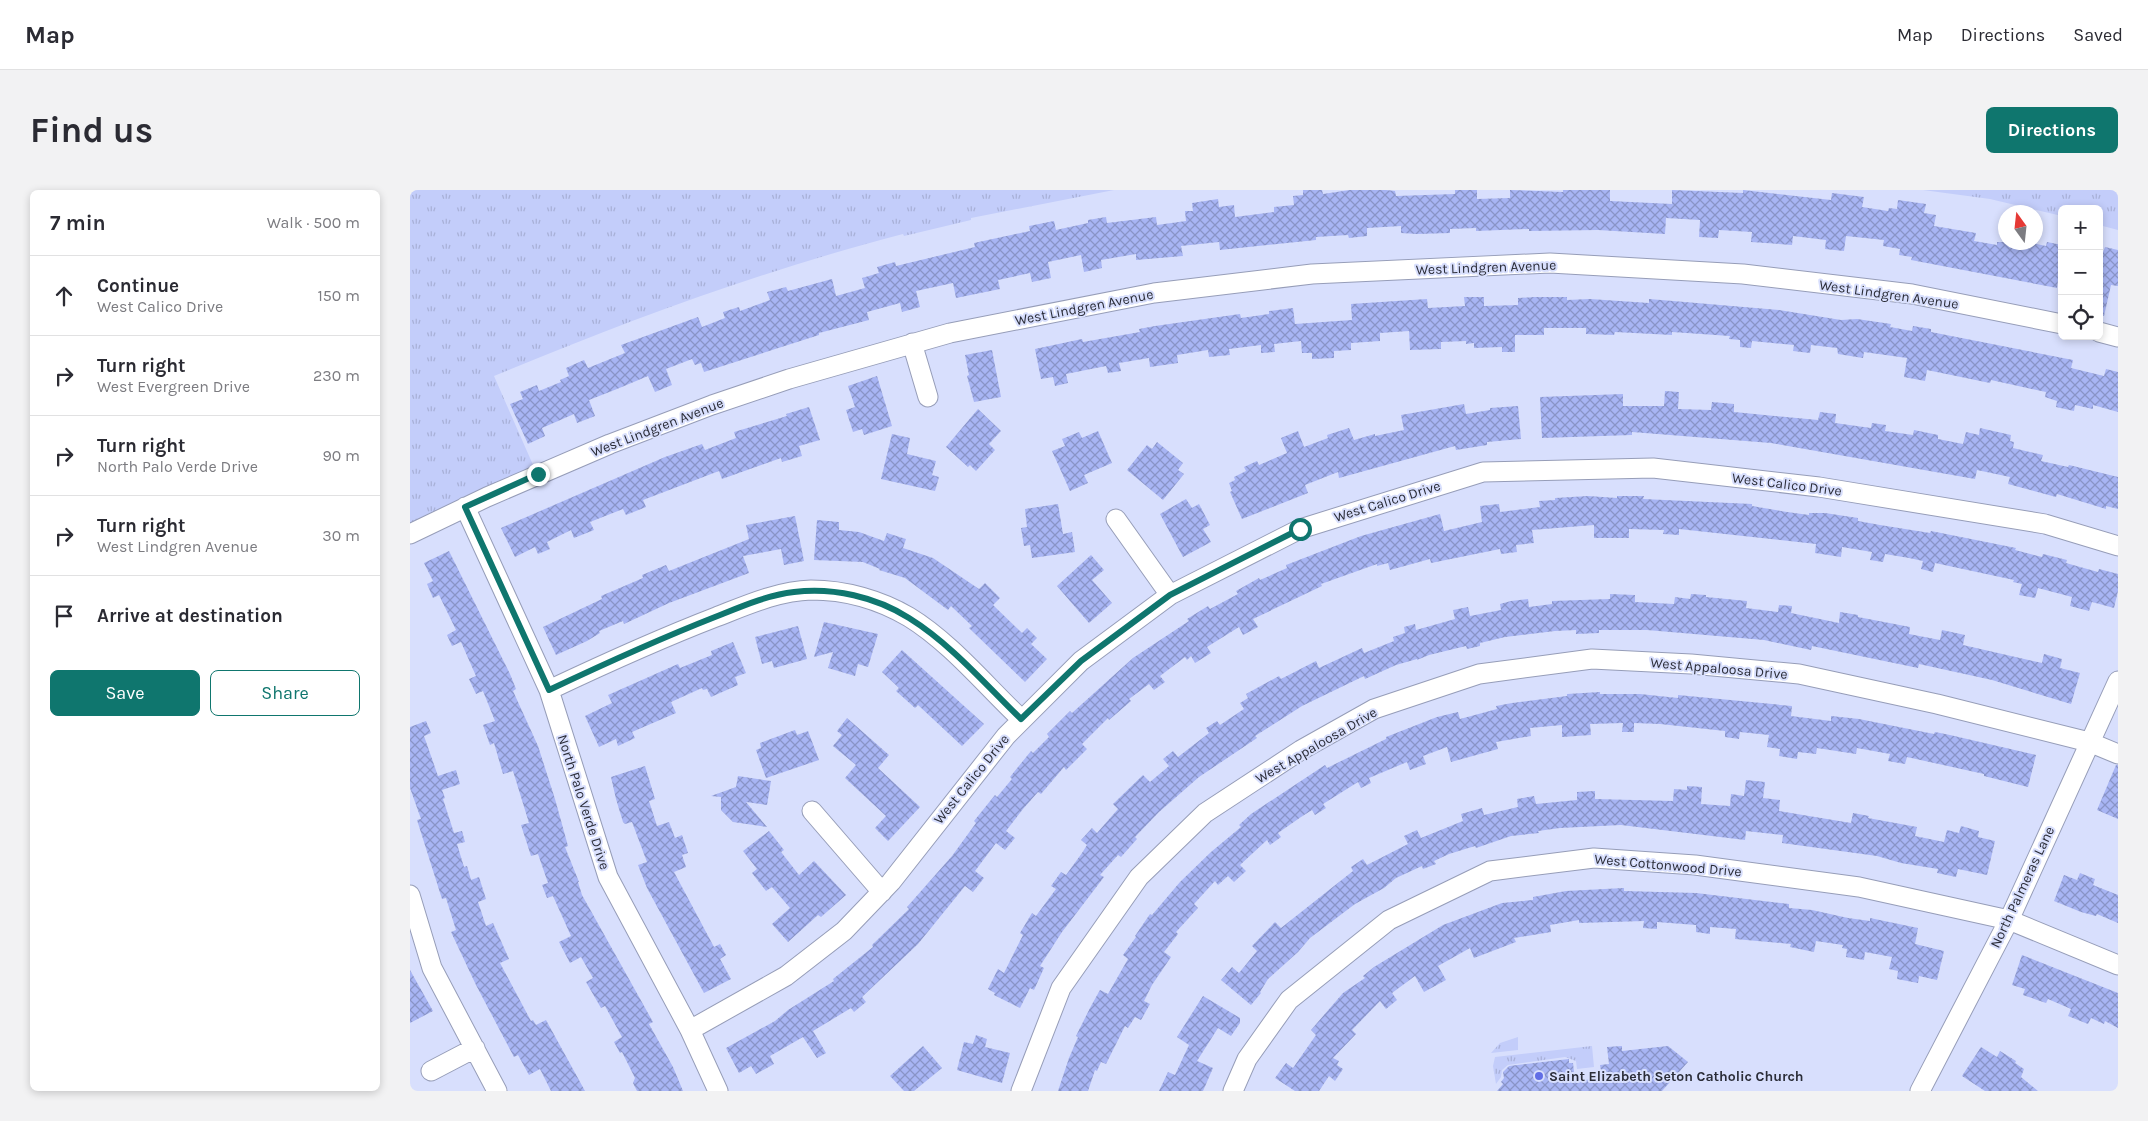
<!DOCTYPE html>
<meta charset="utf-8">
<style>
body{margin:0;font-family:Karla,sans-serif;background:#f2f2f3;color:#2b2b33}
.controls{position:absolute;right:15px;top:15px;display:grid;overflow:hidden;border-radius:8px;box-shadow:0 2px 8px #0003}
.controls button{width:45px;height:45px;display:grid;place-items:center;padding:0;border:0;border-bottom:1px solid #e1e1e2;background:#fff;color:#2b2b33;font:25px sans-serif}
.compass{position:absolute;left:1588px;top:15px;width:45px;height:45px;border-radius:50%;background:#fff;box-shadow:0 2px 8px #0003;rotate:345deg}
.stop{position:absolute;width:15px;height:15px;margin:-11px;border:4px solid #0f766e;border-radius:50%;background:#fff}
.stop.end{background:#0f766e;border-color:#fff;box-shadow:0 1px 5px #0008}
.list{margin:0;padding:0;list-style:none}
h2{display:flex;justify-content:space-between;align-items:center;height:65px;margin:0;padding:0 20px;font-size:21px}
h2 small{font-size:16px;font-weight:400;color:#7c7c81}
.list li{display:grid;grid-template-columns:32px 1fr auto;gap:15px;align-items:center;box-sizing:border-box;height:80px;padding:0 20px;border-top:1px solid #e1e1e2}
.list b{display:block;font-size:19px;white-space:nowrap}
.list p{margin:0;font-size:16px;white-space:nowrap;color:#7c7c81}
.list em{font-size:16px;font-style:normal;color:#7c7c81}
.actions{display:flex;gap:10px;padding:15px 20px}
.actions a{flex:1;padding:11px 0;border:1px solid #0f766e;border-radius:8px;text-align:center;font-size:18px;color:#0f766e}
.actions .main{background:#0f766e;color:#fff}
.icon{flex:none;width:28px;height:28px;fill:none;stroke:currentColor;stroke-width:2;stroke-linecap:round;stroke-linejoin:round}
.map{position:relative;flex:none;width:1708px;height:901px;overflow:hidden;border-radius:8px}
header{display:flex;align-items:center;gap:30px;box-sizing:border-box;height:70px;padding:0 25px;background:#fff;border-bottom:1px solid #e1e1e2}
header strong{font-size:24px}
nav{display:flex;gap:28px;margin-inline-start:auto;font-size:18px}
.intro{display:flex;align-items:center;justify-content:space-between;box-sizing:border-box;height:120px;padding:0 30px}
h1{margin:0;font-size:35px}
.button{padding:12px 22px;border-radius:8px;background:#0f766e;color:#fff;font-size:18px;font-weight:700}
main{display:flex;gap:30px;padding:0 30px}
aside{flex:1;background:#fff;border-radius:8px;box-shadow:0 2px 8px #0003}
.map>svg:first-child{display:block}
.grass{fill:url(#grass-tufts)}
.building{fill:url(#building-cross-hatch)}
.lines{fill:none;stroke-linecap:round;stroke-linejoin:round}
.minor-casing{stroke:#969db8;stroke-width:21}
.minor{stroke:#fff;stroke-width:19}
.route{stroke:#0f766e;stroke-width:6}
.poi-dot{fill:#616ee6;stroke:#d8dffd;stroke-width:2}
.labels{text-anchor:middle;stroke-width:4;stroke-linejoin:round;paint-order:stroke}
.street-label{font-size:14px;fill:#2b2d38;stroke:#d8dffd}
.poi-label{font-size:14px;font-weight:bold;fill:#2b2d38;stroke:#d8dffd;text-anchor:start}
</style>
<header>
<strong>Map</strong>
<nav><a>Map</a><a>Directions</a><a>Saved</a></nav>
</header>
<div class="intro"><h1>Find us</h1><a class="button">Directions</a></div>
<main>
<aside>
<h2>7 min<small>Walk · 500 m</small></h2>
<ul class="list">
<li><svg class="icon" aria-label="ahead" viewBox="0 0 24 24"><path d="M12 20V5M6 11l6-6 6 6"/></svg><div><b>Continue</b><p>West Calico Drive</p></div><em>150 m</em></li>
<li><svg class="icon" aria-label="right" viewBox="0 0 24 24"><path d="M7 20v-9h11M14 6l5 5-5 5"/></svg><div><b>Turn right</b><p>West Evergreen Drive</p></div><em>230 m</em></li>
<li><svg class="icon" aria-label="right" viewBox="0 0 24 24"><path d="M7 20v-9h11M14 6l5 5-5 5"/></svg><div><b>Turn right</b><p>North Palo Verde Drive</p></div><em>90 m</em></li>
<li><svg class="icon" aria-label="right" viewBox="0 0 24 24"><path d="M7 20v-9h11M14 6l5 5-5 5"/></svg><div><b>Turn right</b><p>West Lindgren Avenue</p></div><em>30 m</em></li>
<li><svg class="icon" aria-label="arrive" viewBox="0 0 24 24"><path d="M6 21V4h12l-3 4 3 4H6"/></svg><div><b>Arrive at destination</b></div></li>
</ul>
<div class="actions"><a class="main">Save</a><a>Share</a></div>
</aside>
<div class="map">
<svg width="1708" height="901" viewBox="0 0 1708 901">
<defs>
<pattern id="grass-tufts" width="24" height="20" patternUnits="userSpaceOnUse" patternTransform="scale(1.25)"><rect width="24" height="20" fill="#c3cdfa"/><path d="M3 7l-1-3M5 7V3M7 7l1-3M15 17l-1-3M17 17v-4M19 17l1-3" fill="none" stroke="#a8b0d7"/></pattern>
<pattern id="building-cross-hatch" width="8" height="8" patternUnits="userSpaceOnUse" patternTransform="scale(1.25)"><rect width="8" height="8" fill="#a8b5f4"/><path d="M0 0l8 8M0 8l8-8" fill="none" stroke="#8994c7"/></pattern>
</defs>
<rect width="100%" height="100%" fill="#d8dffd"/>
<!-- grass -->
<path class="grass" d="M0 0H704L561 28V30L494 46 493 44C351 81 219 130 84 186L127 284 0 344Z
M1513 0H1708V40L1689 35V19H1652V26L1580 9Z
M1108 847V860L1081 863 1090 853Z
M1182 856 1184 877 1167 879 1166 871 1155 867 1098 875 1092 880 1091 887 1086 894 1083 876 1085 867Z"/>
<!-- building -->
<path class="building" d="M893 0H912L913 4 940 0H976L985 1 986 6 1045 4V0H1067V9L1100 8V0L1153 2V0H1200V11L1262 14V0L1333 3V0L1421 10 1422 3 1454 7 1452 17 1478 21 1479 18 1487 19 1488 10 1516 14 1514 23 1526 25 1524 36 1566 43 1564 51 1587 55V52H1617L1636 56 1637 52 1652 55V91L1648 90 1647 98 1501 70 1502 67 1489 65 1490 59 1473 56 1474 50 1436 46 1434 61 1415 59 1416 50 1383 46 1382 55 1341 52 1342 42 1309 40 1308 48 1289 47 1290 30 1256 28 1255 44 1188 40 1119 41V39L1066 41V38L1040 39V43L1007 44 991 43V36L957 38V46L939 48 938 45 906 47V50L810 60 809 52 771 56 773 66 726 70V64L691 70 692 78 674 82 671 65 638 72 641 88 622 92 620 83 588 90 590 99 546 108 543 93 506 101 510 117 492 122 490 113 457 122 459 130 409 143V145L294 182 291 173 285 175 282 169 256 179 262 195 245 202 238 186 207 199 179 210 185 226 167 233 164 224 132 238 135 246 118 254 100 214 113 209 110 202 127 195 129 201 151 192 150 190 159 186 156 178 174 170 178 178 215 163 211 155 288 127 292 137 315 128 313 122 329 117 330 121 360 110 357 102 376 97 378 101 422 89 426 106 455 98 452 88 469 83 467 77 485 72 486 76 565 57 564 53 620 41 619 36 644 31 646 40 678 33V30L696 27 697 33 746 27 747 35 776 31 775 21H783L782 13 808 9 809 17 824 15 825 27 864 22V17L884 15 883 6 893 5Z
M1695 57 1708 60V96L1701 95 1694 126 1689 125V61L1693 62Z
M1054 107H1074V116L1108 115V108L1124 107H1157V110L1180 109 1239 113V109L1263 111 1369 120 1431 130 1447 129 1481 134 1480 137 1502 141 1503 136 1521 139V142L1663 170 1661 178 1694 186 1696 179 1708 182V222L1683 215V219L1665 215 1664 221 1646 217 1647 211 1635 207 1636 202 1581 190 1580 193 1517 180 1515 191 1494 187 1497 168 1454 162 1453 168 1428 164 1427 158 1401 155 1400 163 1383 161 1384 155 1342 151 1341 158 1330 157V150L1319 149 1320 146 1262 142V145L1205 142 1204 145 1176 144V138H1134V145H1105V162H1092V157L1064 158V153L1056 154V151L1031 152V159L1000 160 999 141 970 143V151L941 153V160L924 161V168L902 169V163H892L891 151 864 154 865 162 851 163V155L819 159 820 165 799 167 798 160 767 165 768 173 740 177 739 168 709 173 711 181 698 183 696 176 656 184 658 193 645 196 643 187 631 189 625 159 672 149 673 152 730 142 729 139 745 136 830 124 831 128 859 124V121L883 118 885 134 942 130 941 114 1017 109 1018 118 1055 116Z
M582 160 591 207 564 212 557 186 559 185 555 165Z
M467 186 482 236 454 245 452 239 443 242 436 220 445 217 438 196Z
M1255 201 1269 202 1268 219 1301 220 1302 212 1324 214V222L1408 230 1410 222 1426 224 1425 233 1461 238 1462 233 1476 235 1475 241 1503 245 1504 240 1528 245V249L1553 254 1556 242 1569 245 1570 238 1601 245 1600 251 1604 252 1603 258 1633 265 1631 271 1658 277 1659 275 1708 287V319L1696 316V319L1647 304 1646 307 1598 294 1600 287 1567 280 1565 289 1361 253 1222 242V245L1132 248 1130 207 1213 204V216H1254Z
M1054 214 1056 224 1080 220V218L1108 216 1111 249 1077 252V255L1046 260 1045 256 929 288 928 282 895 295 898 303 832 329 820 302 822 301 819 293 825 290 824 287 836 281 834 277 847 271 849 275 877 263 871 248 888 241 894 257 918 248 917 245 939 238 944 250 965 244V246L994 240 991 225Z
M399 217 410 250 389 256 392 266 372 272 371 268 312 289 309 281 254 302 233 310 236 317 216 325 213 319 180 332 184 340 164 348 161 340 137 352 140 359 128 364 125 357 105 367 91 338 255 267 292 254 295 260 326 248 324 242 377 226 376 224Z
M568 219 591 241 579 254 585 260 566 281 560 275 558 277 536 257Z
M688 241 702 273 674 285 678 293 660 301 642 261 655 256 652 249 669 242 672 248Z
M482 244 500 248 497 264 526 271 522 285 529 287 525 301 471 289Z
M747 252 773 273 768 280 774 284 753 310 717 280 737 255 742 259Z
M1178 306 1207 308V306H1234L1233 309 1342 314V316L1377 322 1399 325V323H1415L1448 328V331L1470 335 1520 343 1521 341 1606 358 1605 360 1632 367 1633 364 1657 370 1656 373 1688 382 1689 379 1708 384V401L1704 418 1682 412 1679 421 1660 416 1662 407 1628 398 1625 408 1609 405 1612 394 1603 392 1604 390 1525 373 1523 382 1511 379 1513 371 1499 368 1475 364 1473 372 1460 370 1462 362 1432 357 1431 367 1405 363 1406 354 1269 339V345L1253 344 1254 340 1219 339V348H1184V335L1122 340 1124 353 1106 355 1107 362 1091 364 1090 359 1021 373 1020 369 980 380 978 373 967 376V374L911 394 912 396 843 429 848 437 833 445 829 437 797 457 801 463 785 473 781 466 777 470 775 467 750 486 755 492 744 500 739 494 719 509 721 511 699 530 698 528 672 554 677 559 656 580 654 577 631 604 628 602 613 619 596 641 605 648 595 660 586 653 565 681 574 688 563 702 555 696 508 754 452 807 456 812 444 822 441 818 403 841 416 863 407 868 393 847 360 866 364 874 346 884 341 876 329 883 316 858 365 831 378 820 424 791 423 789 463 757 462 755 499 719 497 717 542 666 566 633 564 631 585 605 587 607 602 589 600 587 621 561 623 563 639 547 637 544 660 521 662 523 723 468 779 431 777 429 798 416 800 419 828 404 826 401 849 388 850 390 877 378 876 375 951 346 1030 324 1034 341 1072 332 1070 316 1089 314 1090 322 1130 317 1129 311 1145 310V308Z
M776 309 782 318 789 314 800 335 793 339 801 352 773 367 750 324Z
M648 314 653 344 662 342 665 362 622 368 620 355 614 356 611 338 617 337 615 319Z
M385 326 394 371 374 375 371 359 333 366 339 383 259 413 214 434 213 431 189 441 190 443 177 451 146 465 133 437 192 409 191 406 233 388 232 385 256 375 259 381 339 349 336 335Z
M407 330 429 332V340L449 342 474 351 477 343 496 349 493 358 523 368 569 399 575 393 590 408 583 415 612 443 617 438 627 448 621 454 637 469 615 492 559 438 562 436 541 416 538 420 495 388 469 380 470 379 453 372 404 370Z
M39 361 100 484 106 499 103 501 128 556 145 609 158 656 155 657 169 692H168L172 705 243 832 239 834 263 877 273 901H227L223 893 225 888 212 862 210 863 204 852 212 847 195 816 191 818 176 792 183 788 171 767 160 773 149 752 161 746 143 706 137 708 132 695 138 693 128 664 121 666 111 635 119 633 103 581 93 584 84 553 80 555 73 535 85 531 73 501 66 504 59 489 66 486 51 452 42 456 37 445 46 440 29 405 23 408 17 394 23 391 14 373Z
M681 365 694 380 682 390 702 413 679 433 647 396Z
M1200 404 1225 405V412L1264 414 1265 407 1280 409 1281 404 1296 405V407L1337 411 1336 418 1368 422 1369 415 1382 416 1381 423 1429 433 1430 422 1448 425V427L1500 437 1499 444 1530 450 1532 440 1555 445 1553 455 1632 473 1634 464 1652 469 1650 478 1670 483 1661 514 1582 490 1509 474 1508 478 1402 456 1401 460 1354 450 1237 440H1189V443L1166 444V440L1145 441 1095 447 1070 453V456L1057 459 1056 456 1019 465 1007 470V469L986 475 955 489 954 486 892 516 845 546 847 548 789 587 749 622 725 647 727 649 711 667 708 665 690 685 694 687 652 742 630 776 634 778 624 800 620 798 610 818 584 805 585 803 578 799 588 779 594 783 613 745 610 743 622 723 626 726 646 699 641 696 651 682 656 685 672 663 677 655 671 650 682 638 687 643 708 619 703 614 733 585 740 592 759 576 753 569 763 561 768 567 799 543 796 538 807 531 810 535 834 519 830 513 838 508 836 504 869 486 871 489 906 471 909 478 952 458 954 463 984 451 983 447 995 443 994 437 1005 434 1006 440 1045 429 1043 420 1058 417 1060 426 1091 420 1090 414 1101 411 1118 409 1119 417 1142 414V411L1200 409Z
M414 432 468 444 458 477 448 474 445 486 418 478 423 462 404 467Z
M388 436 397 469 364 478 362 471 352 474 345 447Z
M323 452 336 483 325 487 328 495 301 507 297 499 293 500 292 498 261 512 266 523 222 542 225 548 208 556 206 549 189 557 175 526 202 513 198 505 268 474 270 478 302 465 301 461Z
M492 460 574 534 552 556 508 515 505 518 486 501 489 498 472 482Z
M1190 502V504H1230L1268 508V505L1382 516 1381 526 1421 531V526L1449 529 1524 544 1525 542 1540 545 1626 565 1618 597 1574 586V584L1515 571 1497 567 1495 574 1478 571 1480 564 1447 558 1446 564 1407 558 1406 564 1388 562 1387 569 1369 566 1370 559 1357 557 1359 545 1330 542 1329 549 1315 547V541L1250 534 1224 533V542H1212L1213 533 1180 534 1181 545 1152 547V535L1120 538 1121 546 1086 552 1088 559 1041 572 1037 557 1013 566 1016 574 1000 580 997 572 959 588 961 593 951 598 948 592 913 614 916 618 905 625 902 620 891 627 868 643 871 647 860 655 857 650 830 675 836 681 824 692 818 686 808 695 805 691 784 714 788 718 766 742 768 744 754 762 761 767 742 795 734 811 740 814 731 830 725 827 718 838 715 836 696 874 691 872 687 881 685 880 678 901H648L659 868 668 847 666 846 681 816 690 800 698 804 718 769 713 765 726 747 725 746 740 724 742 725 770 692 801 662 831 637 829 635 841 624 915 575 917 578 976 549V547L1027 527 1048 522 1050 529 1087 519 1086 516 1102 513 1157 506V504Z
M437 528 479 565 468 578 510 617 478 651 465 638 476 626 435 588 446 575 423 556 432 545 427 541Z
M16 531 21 543 14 546 28 586 46 580 50 594 32 600 35 608 33 609 44 643 52 641 55 652 47 654 54 677 57 676 61 690 69 687 76 709 68 712 76 736 83 733 99 769 90 773 121 831 123 830 126 835 136 830 175 901H141L130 879 119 885 108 865 104 867 66 795 41 742 46 740 36 708 32 709 7 630 11 629 0 598V537Z
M385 540 387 545 398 541 409 570 356 588 346 560 351 558 350 553Z
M1706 575H1708V629L1687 620Z
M235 576 245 609 239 611 247 636 259 632 265 648 272 645 278 663 272 665 276 677 264 682 304 757 310 754 316 765 310 769 321 789 294 803 237 698 228 675 237 672 222 632 215 634 213 632 206 609 201 587Z
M328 586 361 591 357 615 336 612 357 637 323 632 311 620V607L301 606 326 597Z
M1336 590 1355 592 1353 608 1370 610 1369 621 1441 633 1443 623 1459 626 1458 628 1507 637 1505 646 1534 652 1537 640 1549 643 1551 636 1569 641 1568 647 1585 651 1577 685 1548 679 1546 687 1527 683 1528 679 1491 673 1467 666 1372 653 1373 645 1336 641 1335 650 1211 635 1150 638 1128 641 1129 643 1101 646 1066 658 1065 656 1039 664 1024 671 1026 674 1013 679 1012 676 986 688 974 698 945 714 900 748 888 762 858 789 850 802 851 803 841 815 811 790 822 777 829 783 847 761 842 756 865 732 871 738 943 681 941 677 953 669 957 675 998 654 994 646 1007 640 1011 648 1053 631 1051 624 1072 618 1074 625 1108 617 1107 609 1124 606 1126 614 1167 610V602L1185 601V609L1263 611 1264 599 1277 600V596L1292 597 1291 614 1320 616 1321 604 1334 606Z
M359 641 374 660 371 662 389 685 404 671 436 705 411 727 408 725 378 752 362 734 380 718 362 697 356 701 342 683 347 679 333 661Z
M1670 683 1685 689 1683 695 1708 705V733L1687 724 1686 726 1671 722 1644 711 1654 685 1667 690Z
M1214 698V701L1286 703 1379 714V718L1402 720 1438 728 1460 731V728L1508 738 1505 754 1534 761 1527 790 1509 786 1508 793 1487 789 1488 781 1479 779 1482 767 1455 762 1454 770 1436 767 1437 759 1432 758 1433 755 1406 751 1404 762 1380 757 1381 754 1325 749 1326 739 1300 737V744L1286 742V735L1247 732V739L1233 738 1234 731 1169 733V730L1140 735 1141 742 1104 748 1106 752 1064 768 1060 758 1028 776 1036 790 1014 802 1005 786 982 803 987 810 976 819 970 811 942 840 946 844 923 868 929 871 927 875 933 879 925 891 919 886 909 901H885L865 888 876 873 883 878 906 845 901 840 933 803 955 788 953 786 964 777 1033 735 1092 713 1123 710V707L1156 701Z
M1612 765 1708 803V838L1695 831 1694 834 1681 828 1678 834 1658 826 1661 819 1638 809 1636 813 1613 805 1615 799 1602 795Z
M0 780 23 821 0 833Z
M793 806 830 828V833L821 846 808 838 787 871 803 878 793 901H749L758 882 765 885 779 855 767 847Z
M566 845 577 849 575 857 600 863 592 893 547 880 554 852 563 854Z
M513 856 532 878 504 901H494L480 886Z
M1212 856V861L1258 856 1278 872 1252 901H1087L1093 894 1091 892 1094 888 1093 882 1099 876 1159 869V873H1163L1165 891 1192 888 1190 875 1199 874 1197 857Z
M1571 857 1587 867 1590 861 1606 871 1605 873 1614 879 1611 887 1628 901H1575L1552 886Z"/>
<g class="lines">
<defs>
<path id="minor" d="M1689 142 1708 147
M502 153 518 207
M55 317 139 500 198 687 280 840 308 901
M706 329 760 405
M0 344 77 307 200 254 302 215 379 189 540 143 744 103 902 84 1140 73 1333 84 1502 104 1652 134
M139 500C194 474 249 449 306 427 337 415 368 401 401 400 435 400 470 410 499 427 540 452 576 496 611 529
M402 621 472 702
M0 705 22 778 87 901
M280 840 376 786 434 741 481 692 596 546 671 471 760 405 890 339 1073 282 1243 278 1409 297 1635 334 1708 356
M21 881 65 858
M611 901 651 798 729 687 795 623 891 560 964 519 1069 484 1182 469 1281 474 1389 484 1527 514 1679 552 1708 564
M823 901 837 869 879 810 979 730 1080 681 1184 668 1285 675 1449 697 1599 730 1708 775
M1510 901 1599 730 1708 491"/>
</defs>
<!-- minor casing -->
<use href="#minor" class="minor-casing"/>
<!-- minor -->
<use href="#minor" class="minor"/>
</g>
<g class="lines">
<!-- route -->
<path class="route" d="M128 284 55 317 139 500C194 474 249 449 305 427 330 417 357 405 384 402 423 397 466 407 499 428 541 454 576 495 611 529L671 471 760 405 890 339"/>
</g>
<!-- markers -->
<circle class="poi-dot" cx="1129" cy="886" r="5"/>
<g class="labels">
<!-- street labels -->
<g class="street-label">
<text transform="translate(1076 77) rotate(-2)" y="5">West Lindgren Avenue</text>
<text transform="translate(1479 104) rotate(8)" y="5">West Lindgren Avenue</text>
<text transform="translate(674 117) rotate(-11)" y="5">West Lindgren Avenue</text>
<text transform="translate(247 237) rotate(-21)" y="5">West Lindgren Avenue</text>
<text transform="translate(1377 294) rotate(7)" y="5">West Calico Drive</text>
<text transform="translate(977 311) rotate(-17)" y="5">West Calico Drive</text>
<text transform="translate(1309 478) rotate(5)" y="5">West Appaloosa Drive</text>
<text transform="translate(906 555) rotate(-30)" y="5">West Appaloosa Drive</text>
<text transform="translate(561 589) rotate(-51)" y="5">West Calico Drive</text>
<text transform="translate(174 612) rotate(72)" y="5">North Palo Verde Drive</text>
<text transform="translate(1258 675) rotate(5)" y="5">West Cottonwood Drive</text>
<text transform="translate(1612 697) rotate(-65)" y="5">North Palmeras Lane</text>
</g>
<!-- poi labels -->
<g class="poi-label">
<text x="1139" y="891">Saint Elizabeth Seton Catholic Church</text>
</g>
</g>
</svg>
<div class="controls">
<button>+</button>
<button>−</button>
<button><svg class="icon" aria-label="locate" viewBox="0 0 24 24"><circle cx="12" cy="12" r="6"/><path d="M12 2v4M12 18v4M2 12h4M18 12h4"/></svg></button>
</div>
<svg class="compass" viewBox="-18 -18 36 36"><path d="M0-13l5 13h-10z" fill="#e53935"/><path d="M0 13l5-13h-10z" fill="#7c7c81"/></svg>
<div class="stop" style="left:890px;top:339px"></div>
<div class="stop end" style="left:128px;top:284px"></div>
</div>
</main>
